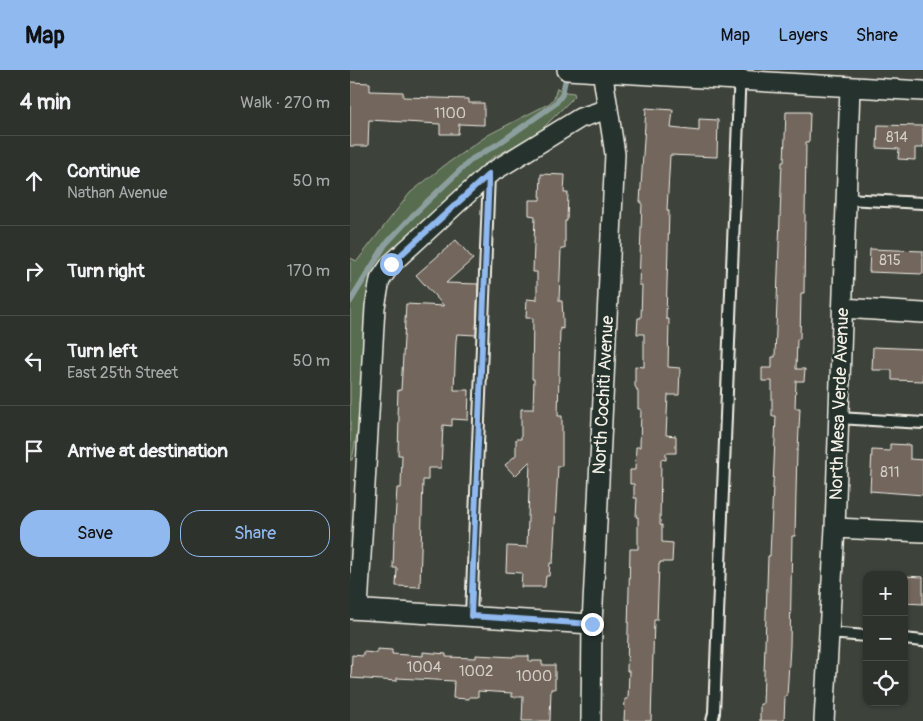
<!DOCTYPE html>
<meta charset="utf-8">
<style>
body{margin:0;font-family:Pangolin,sans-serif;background:#363a34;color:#f1f3f6}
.controls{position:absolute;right:15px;bottom:15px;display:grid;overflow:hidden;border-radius:10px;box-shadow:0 1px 4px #0004}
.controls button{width:45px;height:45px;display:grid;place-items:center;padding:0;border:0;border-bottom:1px solid #494d48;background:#2e322c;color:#f1f3f6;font:25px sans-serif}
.stop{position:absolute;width:15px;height:15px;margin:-11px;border:4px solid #90b9f0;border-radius:50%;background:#fff}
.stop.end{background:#90b9f0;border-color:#fff;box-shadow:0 1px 5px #0008}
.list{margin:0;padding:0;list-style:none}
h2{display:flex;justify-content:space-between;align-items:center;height:65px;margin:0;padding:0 20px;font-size:21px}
h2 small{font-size:16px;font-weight:400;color:#a7aaa9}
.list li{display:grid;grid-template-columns:32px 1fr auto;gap:15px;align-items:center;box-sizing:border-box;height:90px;padding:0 20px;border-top:1px solid #494d48}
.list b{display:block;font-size:19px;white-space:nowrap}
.list p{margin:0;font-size:16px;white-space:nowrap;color:#a7aaa9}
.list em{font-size:16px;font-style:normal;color:#a7aaa9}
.actions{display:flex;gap:10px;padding:15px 20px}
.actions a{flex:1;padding:11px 0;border:1px solid #90b9f0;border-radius:20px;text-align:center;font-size:18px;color:#90b9f0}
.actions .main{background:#90b9f0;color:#111}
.icon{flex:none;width:28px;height:28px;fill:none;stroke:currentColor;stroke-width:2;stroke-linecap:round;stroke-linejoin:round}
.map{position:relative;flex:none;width:573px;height:651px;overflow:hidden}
header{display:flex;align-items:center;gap:30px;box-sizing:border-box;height:70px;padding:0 25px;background:#90b9f0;color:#111}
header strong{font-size:24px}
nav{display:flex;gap:28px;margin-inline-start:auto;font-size:18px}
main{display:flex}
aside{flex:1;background:#2e322c}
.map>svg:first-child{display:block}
.green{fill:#586c50;stroke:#a6ae9c}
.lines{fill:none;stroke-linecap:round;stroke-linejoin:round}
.stream{stroke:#8c9f9e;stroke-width:5.5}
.building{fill:#72665d;stroke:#f4f1e8}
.lane-casing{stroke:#f4f1e8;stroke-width:14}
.street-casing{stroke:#f4f1e8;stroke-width:22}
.lane{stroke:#26332d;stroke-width:10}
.street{stroke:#26332d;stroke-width:19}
.route{stroke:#90b9f0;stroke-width:6}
.labels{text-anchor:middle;stroke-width:5;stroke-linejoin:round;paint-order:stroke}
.number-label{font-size:15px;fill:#d4cec5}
.street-label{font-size:18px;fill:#f4f1e8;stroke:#26332d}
</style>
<header>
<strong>Map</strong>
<nav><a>Map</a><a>Layers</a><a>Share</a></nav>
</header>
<main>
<aside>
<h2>4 min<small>Walk · 270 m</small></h2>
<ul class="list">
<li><svg class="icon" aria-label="ahead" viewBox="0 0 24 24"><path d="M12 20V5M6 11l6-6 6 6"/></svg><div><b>Continue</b><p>Nathan Avenue</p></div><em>50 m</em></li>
<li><svg class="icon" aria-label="right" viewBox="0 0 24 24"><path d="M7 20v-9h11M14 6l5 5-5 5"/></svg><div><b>Turn right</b></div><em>170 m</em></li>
<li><svg class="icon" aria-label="left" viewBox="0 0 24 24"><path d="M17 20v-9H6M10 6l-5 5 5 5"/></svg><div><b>Turn left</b><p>East 25th Street</p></div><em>50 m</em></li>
<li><svg class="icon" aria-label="arrive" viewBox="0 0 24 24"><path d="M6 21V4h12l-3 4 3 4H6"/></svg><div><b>Arrive at destination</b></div></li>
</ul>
<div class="actions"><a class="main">Save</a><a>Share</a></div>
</aside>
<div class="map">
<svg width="573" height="651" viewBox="0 0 573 651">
<rect width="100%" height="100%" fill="#3d423b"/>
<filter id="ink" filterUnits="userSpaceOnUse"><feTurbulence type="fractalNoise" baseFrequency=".02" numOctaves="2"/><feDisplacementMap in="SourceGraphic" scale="10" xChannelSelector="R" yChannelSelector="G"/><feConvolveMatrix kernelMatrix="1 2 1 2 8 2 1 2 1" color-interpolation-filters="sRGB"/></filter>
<g filter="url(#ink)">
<!-- green -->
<path class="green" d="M207 18 216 22 224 23 225 26 187 64 142 88 36 186 23 206 19 219 12 338 2 390H0V188L7 191 60 123 95 95 138 65 200 33 204 28Z"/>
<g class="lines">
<!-- stream -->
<path class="stream" d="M0 232 35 175 62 146 122 89 148 74 205 34 212 25 217 3"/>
</g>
<!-- building -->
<path class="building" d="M0 12 20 13V21L53 22V27L119 29V33H134V55L109 54 108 64H90V54L19 50 18 76H0Z
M296 38 323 40 321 58 349 61V49L368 50 367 87 320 85 317 140 319 141 316 249H319L318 297 330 298 329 325H318L316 365 326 366V383H316V390L311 389 310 455H312V472L323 473 322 492H310V494H309L307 550H304L301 651H274L275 629H278L279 601H277L280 479H288V447H286L287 428H284V414H280V400H285L286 377H290L291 339H288V322L285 316V296L294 297V264H287L288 248H291L292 215H289L292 132H290Z
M436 42H460L459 72H456L454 223H451L450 269H447L446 299H455L454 311H446L445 338H450L448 380H447L445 466H442L440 576 437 626H435L434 651H410V634H413L418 486H420L426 346H422V311H412V298H422V287H425L432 92H434Z
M528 55 573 56V78H565V90L548 89 549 79 527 78Z
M191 104 215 105 214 123H218L217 151H215V179H211L209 231H212L213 250V259L210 258 208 346H212V396H208L203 493H200L199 506H196L195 517H171L172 503 156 502 157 476 177 477 180 391 165 406 155 395 166 385V369H171V339H183L184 309H182L183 248H176L177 229 187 230V202H183L185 146 179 145V130H190Z
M106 170 123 189 96 213 128 214 126 265 107 264 106 271 104 320H119L118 350 102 349V356L93 355 91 398H78V410H73L70 517 46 516 47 498H43L44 469 47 418H51L52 385H48L49 346 47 345 48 320H51L56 234 94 236 66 205Z
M520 179 573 181V204L519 202Z
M523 277 573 279V311L542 310V300H522Z
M540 374 560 375V389L573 390V425L520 421 522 380 540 381Z
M554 506 573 507V534L554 533Z
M27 579 42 580V584L73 586V582L96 584V587L126 588V585L163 587V586H179V591H192V595H205V619H201L200 651H172L173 627H162V623L128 621V627H119V629L103 628 104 611 47 608V611L1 608 2 585 13 586V582L27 583Z"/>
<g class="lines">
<defs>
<path id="lane" d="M496 129 573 133
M488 348 573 353
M121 546 139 105
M478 563 517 566
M554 569 573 571
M362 651 364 643 390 0"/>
<path id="street" d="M217 0 573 21
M492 238 573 243
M485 458 573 462
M0 539 242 554
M8 539 25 237 30 210 41 194 139 104 230 48 258 39
M241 651 242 554 265 84 252 0
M474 651 485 458 500 17"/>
</defs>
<!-- lane casing -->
<use href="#lane" class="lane-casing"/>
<!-- street casing -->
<use href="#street" class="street-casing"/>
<!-- lane -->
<use href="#lane" class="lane"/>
<!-- street -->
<use href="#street" class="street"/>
</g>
</g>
<g class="lines" filter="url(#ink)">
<!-- route -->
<path class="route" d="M41 194 139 104 121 546 242 554"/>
</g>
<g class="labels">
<!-- number labels -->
<g class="number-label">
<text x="100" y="48">1100</text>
<text x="547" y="72">814</text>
<text x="540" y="195">815</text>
<text x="540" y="407">811</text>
<text x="74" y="602">1004</text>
<text x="126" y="606">1002</text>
<text x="184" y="611">1000</text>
</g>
<!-- street labels -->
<g class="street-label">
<text transform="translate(253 325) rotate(-87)" y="6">North Cochiti Avenue</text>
<text transform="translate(489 334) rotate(-88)" y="6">North Mesa Verde Avenue</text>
</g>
</g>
</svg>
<div class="controls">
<button>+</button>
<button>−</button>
<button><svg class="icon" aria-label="locate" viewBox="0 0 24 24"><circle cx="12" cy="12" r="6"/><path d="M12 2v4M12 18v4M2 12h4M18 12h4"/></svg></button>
</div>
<div class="stop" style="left:41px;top:194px"></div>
<div class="stop end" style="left:242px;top:554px"></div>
</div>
</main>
